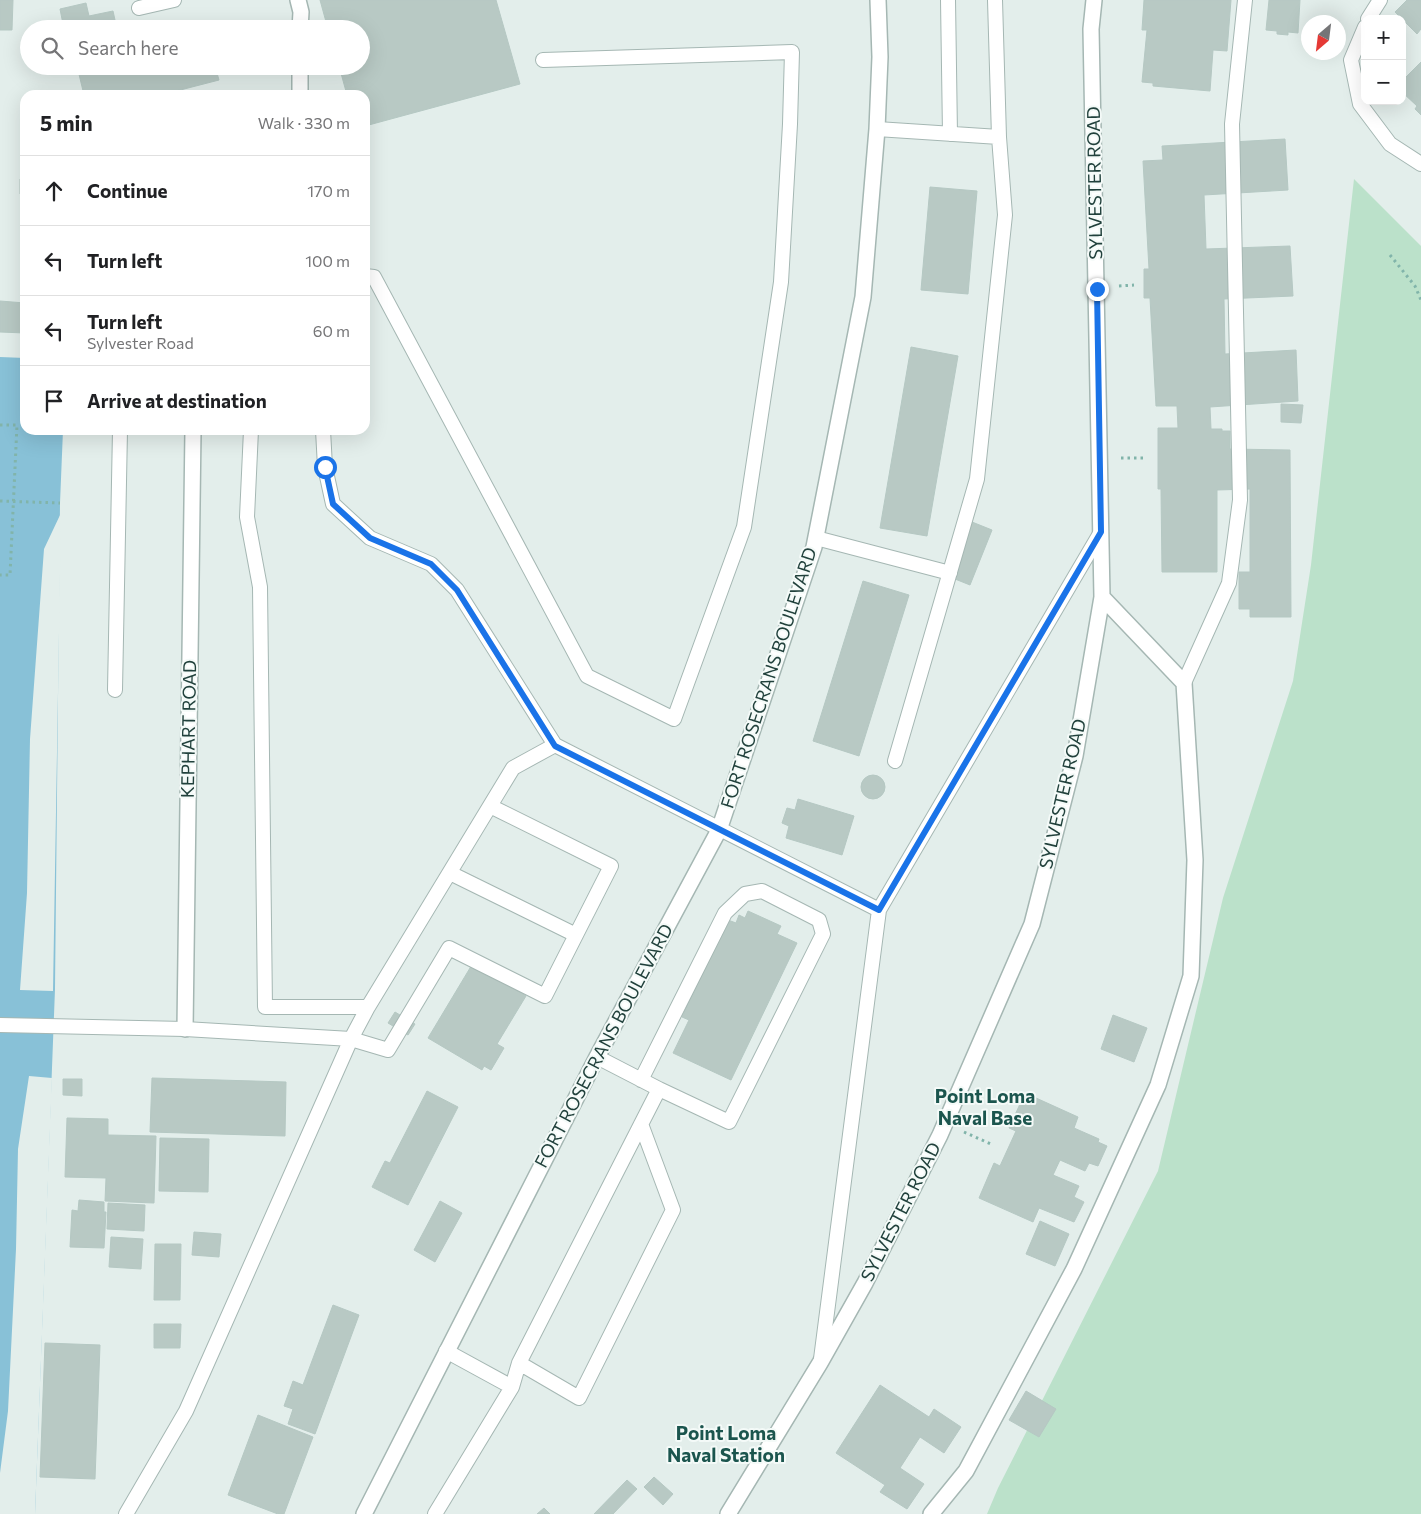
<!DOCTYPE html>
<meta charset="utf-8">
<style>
body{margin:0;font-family:Commissioner,sans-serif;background:#f2f2f2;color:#202124}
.controls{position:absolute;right:15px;top:15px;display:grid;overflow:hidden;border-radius:10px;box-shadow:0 5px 20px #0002}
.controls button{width:45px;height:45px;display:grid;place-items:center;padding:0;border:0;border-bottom:1px solid #e0e0e0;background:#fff;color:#202124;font:25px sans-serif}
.compass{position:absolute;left:1301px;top:15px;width:45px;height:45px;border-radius:50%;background:#fff;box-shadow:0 5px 20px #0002;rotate:208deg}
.stop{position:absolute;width:15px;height:15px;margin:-11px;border:4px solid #1a73e8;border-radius:50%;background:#fff}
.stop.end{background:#1a73e8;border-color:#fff;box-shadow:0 1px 5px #0008}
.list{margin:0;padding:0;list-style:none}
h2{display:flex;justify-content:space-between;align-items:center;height:65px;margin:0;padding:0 20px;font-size:21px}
h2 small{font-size:16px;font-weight:400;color:#757577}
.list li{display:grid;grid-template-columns:32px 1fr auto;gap:15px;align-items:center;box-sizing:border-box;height:70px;padding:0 20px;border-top:1px solid #e0e0e0}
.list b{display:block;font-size:19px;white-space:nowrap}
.list p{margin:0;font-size:16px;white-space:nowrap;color:#757577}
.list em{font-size:16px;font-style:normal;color:#757577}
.icon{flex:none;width:28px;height:28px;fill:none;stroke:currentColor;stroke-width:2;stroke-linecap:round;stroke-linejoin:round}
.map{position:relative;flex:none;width:1421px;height:1514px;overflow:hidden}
.search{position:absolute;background:#fff;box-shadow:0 5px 20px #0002;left:20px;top:20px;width:350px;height:55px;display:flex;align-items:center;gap:12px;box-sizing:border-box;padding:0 18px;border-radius:28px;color:#757577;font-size:19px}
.panel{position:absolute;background:#fff;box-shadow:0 5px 20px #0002;left:20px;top:90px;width:350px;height:345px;border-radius:15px}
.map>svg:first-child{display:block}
.green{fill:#bbe1ca}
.water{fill:#88c1d7}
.pier{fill:#e3eeeb}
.building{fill:#b8c9c4;stroke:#b5c8c3}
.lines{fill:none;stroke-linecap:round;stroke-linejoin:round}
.service-casing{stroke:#a5b7b3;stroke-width:16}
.minor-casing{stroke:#a5b7b3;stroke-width:18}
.tertiary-casing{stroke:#a5b7b3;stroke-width:18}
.path{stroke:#81b4aa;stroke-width:3;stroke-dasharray:2.5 4;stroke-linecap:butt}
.service{stroke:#fff;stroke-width:14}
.minor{stroke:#fff;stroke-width:15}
.tertiary{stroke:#fff;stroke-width:15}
.route{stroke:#1a73e8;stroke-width:6}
.labels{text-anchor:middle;stroke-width:4;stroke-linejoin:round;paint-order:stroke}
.street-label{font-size:18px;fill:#21413c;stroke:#f4faf8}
.neighbourhood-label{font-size:19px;font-weight:bold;fill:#1b554e;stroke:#f4faf8}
</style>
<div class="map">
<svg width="1421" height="1514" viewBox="0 0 1421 1514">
<rect width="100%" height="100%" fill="#e3eeeb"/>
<!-- green -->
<path class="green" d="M1354 179 1421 246V1514H987L998 1488 1158 1171 1223 898 1293 681 1311 565Z"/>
<!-- water -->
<path class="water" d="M0 357 25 358V430H63L60 503 55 989 35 1514H0Z"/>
<!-- pier -->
<path class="pier" d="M61 513 53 991 20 990 27 893 30 739 44 549Z
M29 1076 52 1078 35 1514H0V1473L8 1411 16 1249 18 1149Z"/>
<!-- building -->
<path class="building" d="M0 0H13L12 30H0Z
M320 0H496L520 84 365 126V95H347L339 66H361V29H328Z
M1144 0H1231L1227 51 1213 50 1210 91 1153 86V83L1142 82 1147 30H1142Z
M1269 0H1300L1298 33 1288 32V35L1277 34V31L1266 30Z
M1407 0H1421V29L1417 34 1395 12Z
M86 3 89 16 113 11 117 29H64L60 9Z
M1421 62V115L1415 109 1417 106 1402 92V81Z
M77 66H215L219 80 161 95H84Z
M1285 139 1288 190 1204 195 1206 249 1290 246 1293 296 1224 299 1225 354 1296 350 1298 401 1210 407 1211 429H1222V431H1230V449L1290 450 1291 617H1250V609H1239V572H1250V489L1217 490V572H1162L1161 489H1158V428H1178L1177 406H1156L1150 298H1144V269H1149L1143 161 1163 160 1162 146Z
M20 179H25V194H20Z
M930 187 977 191 968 294 921 290Z
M0 301 25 303V333L0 332Z
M911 347 958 356 927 536 880 528Z
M1281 404 1303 405 1301 423 1281 422Z
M972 522 992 530 970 585 950 577Z
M863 581 909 595 859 756 813 741Z
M861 787a12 12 0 1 1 24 0a12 12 0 1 1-24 0Z
M798 799 854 816 842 855 786 838 789 826 782 823 787 808 795 810Z
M748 911 781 926 777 934 797 943 731 1080 673 1053 689 1020 682 1017 728 920 736 923 739 915 745 918Z
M473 963 526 996 497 1044 504 1048 491 1070 484 1066 482 1070 428 1038Z
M395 1012 415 1024 408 1035 388 1023Z
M1113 1015 1147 1028 1134 1062 1101 1049Z
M152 1078 286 1082 285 1136 150 1132Z
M63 1079H82V1096L63 1095Z
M427 1091 458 1107 408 1205 372 1187 385 1161 390 1163Z
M1025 1093 1078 1117 1074 1128 1099 1139 1098 1142 1107 1146 1098 1166 1089 1163 1085 1171 1060 1160 1053 1175 1079 1186 1074 1197 1084 1202 1074 1222 1039 1208 1033 1222 979 1198 994 1163 1000 1166 1016 1131 1009 1128Z
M67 1118 108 1119V1135L156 1136 154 1203 105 1201 106 1178 65 1177Z
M160 1138 209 1139 208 1192 159 1191Z
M79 1200 104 1202V1212H106L104 1248 70 1247 72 1210 78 1211Z
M440 1201 462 1213 435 1262 414 1250Z
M108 1203 145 1205 144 1231 107 1229Z
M1040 1221 1069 1234 1055 1266 1026 1254Z
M194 1232 221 1234 219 1257 192 1255Z
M111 1237 143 1239 141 1269 109 1267Z
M155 1244H181L180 1300H154Z
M333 1305 359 1315 315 1434 288 1424 293 1409 284 1406 293 1381 303 1385Z
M154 1324H181L180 1348H154Z
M45 1343 100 1345 95 1479 40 1477Z
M880 1385 929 1417 934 1409 961 1427 944 1453 920 1437 900 1468 924 1484 907 1509 880 1492 885 1485 836 1453Z
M1026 1391 1056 1409 1039 1437 1009 1420Z
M258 1415 313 1437 284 1514H278L228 1495Z
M654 1477 673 1494 663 1505 644 1487Z
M627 1480 637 1489 613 1514H594Z
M544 1508 550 1514H537Z"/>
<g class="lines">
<defs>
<path id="service" d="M948 0 950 134
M139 8 174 0
M1368 19 1380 0
M1365 27 1351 60 1360 104 1390 144 1421 164
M877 129 999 137 995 0
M365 276 374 277 587 676 674 719 744 527 781 282 790 124 792 52 543 60
M251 430 247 517 260 587 265 1007H368
M323 430 325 467 333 504 370 538 431 564 457 590 555 745
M816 538 950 573
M1184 683 1229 583 1240 500 1232 124 1245 0
M115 690 120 430
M895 761 977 479 1005 215 999 137
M450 873 576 935
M0 1025 185 1029 351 1039 368 1007 513 768 555 745 879 910
M597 1057 659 1089
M446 1351 512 1387
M821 1359 879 910 1101 532
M519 1363 579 1398 673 1210 641 1124
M126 1514 186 1411 351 1039 388 1050 449 948 545 996 611 866 490 806
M435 1514 512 1387 519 1363 659 1089 729 1122 823 934 819 920 762 891 745 894 725 913 641 1080"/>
<path id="minor" d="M298 0 301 12 300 29
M300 66V95
M185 1029 193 430
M728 1514 820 1363 865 1283 940 1135 1032 924 1075 756 1102 597 1091 29 1094 0
M931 1514 966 1471 1074 1269 1158 1085 1191 976 1195 860 1184 683 1102 597"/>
<path id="tertiary" d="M364 1514 597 1057 719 830 814 547 863 297 877 129 880 57 878 0"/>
</defs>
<!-- service casing -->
<use href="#service" class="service-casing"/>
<!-- minor casing -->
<use href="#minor" class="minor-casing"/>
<!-- tertiary casing -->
<use href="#tertiary" class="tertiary-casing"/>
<!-- path -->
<path class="path" d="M1390 255 1415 286 1421 300
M1119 286 1134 285
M0 425H17L10 575H0
M1121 458H1145
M0 501 60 503
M964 1132 993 1145"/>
<!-- service -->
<use href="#service" class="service"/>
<!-- minor -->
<use href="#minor" class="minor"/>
<!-- tertiary -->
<use href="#tertiary" class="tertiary"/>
</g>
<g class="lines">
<!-- route -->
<path class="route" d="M325 467 333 504 370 538 431 564 457 590 555 746 879 910 1101 532 1097 289"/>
</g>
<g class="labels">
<!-- street labels -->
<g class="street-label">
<text transform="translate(1095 183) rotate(-91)" y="6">SYLVESTER ROAD</text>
<text transform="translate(769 678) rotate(-72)" y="6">FORT ROSECRANS BOULEVARD</text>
<text transform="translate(189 729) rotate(-89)" y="6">KEPHART ROAD</text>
<text transform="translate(1063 794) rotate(-77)" y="6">SYLVESTER ROAD</text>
<text transform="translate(604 1046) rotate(-62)" y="6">FORT ROSECRANS BOULEVARD</text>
<text transform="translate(901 1212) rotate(-63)" y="6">SYLVESTER ROAD</text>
</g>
<!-- neighbourhood labels -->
<g class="neighbourhood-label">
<text x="985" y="1103">Point Loma<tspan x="985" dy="22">Naval Base</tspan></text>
<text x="726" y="1440">Point Loma<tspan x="726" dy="22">Naval Station</tspan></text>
</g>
</g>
</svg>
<div class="controls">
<button>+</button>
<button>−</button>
</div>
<svg class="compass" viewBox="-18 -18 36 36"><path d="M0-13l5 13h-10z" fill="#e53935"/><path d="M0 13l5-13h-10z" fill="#757577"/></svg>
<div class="stop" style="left:325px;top:467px"></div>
<div class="stop end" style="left:1097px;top:289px"></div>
<div class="search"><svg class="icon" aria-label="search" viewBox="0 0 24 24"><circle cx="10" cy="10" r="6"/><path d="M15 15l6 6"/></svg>Search here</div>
<section class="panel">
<h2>5 min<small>Walk · 330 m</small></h2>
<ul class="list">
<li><svg class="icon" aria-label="ahead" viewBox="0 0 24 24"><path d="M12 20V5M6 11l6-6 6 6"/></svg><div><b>Continue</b></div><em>170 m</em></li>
<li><svg class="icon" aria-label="left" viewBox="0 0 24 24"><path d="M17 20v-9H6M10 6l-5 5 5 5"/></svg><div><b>Turn left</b></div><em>100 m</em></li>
<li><svg class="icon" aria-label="left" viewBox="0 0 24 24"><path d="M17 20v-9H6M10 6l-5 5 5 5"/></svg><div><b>Turn left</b><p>Sylvester Road</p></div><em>60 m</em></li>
<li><svg class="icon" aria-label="arrive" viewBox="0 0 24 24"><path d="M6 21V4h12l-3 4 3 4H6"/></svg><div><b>Arrive at destination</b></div></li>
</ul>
</section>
</div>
